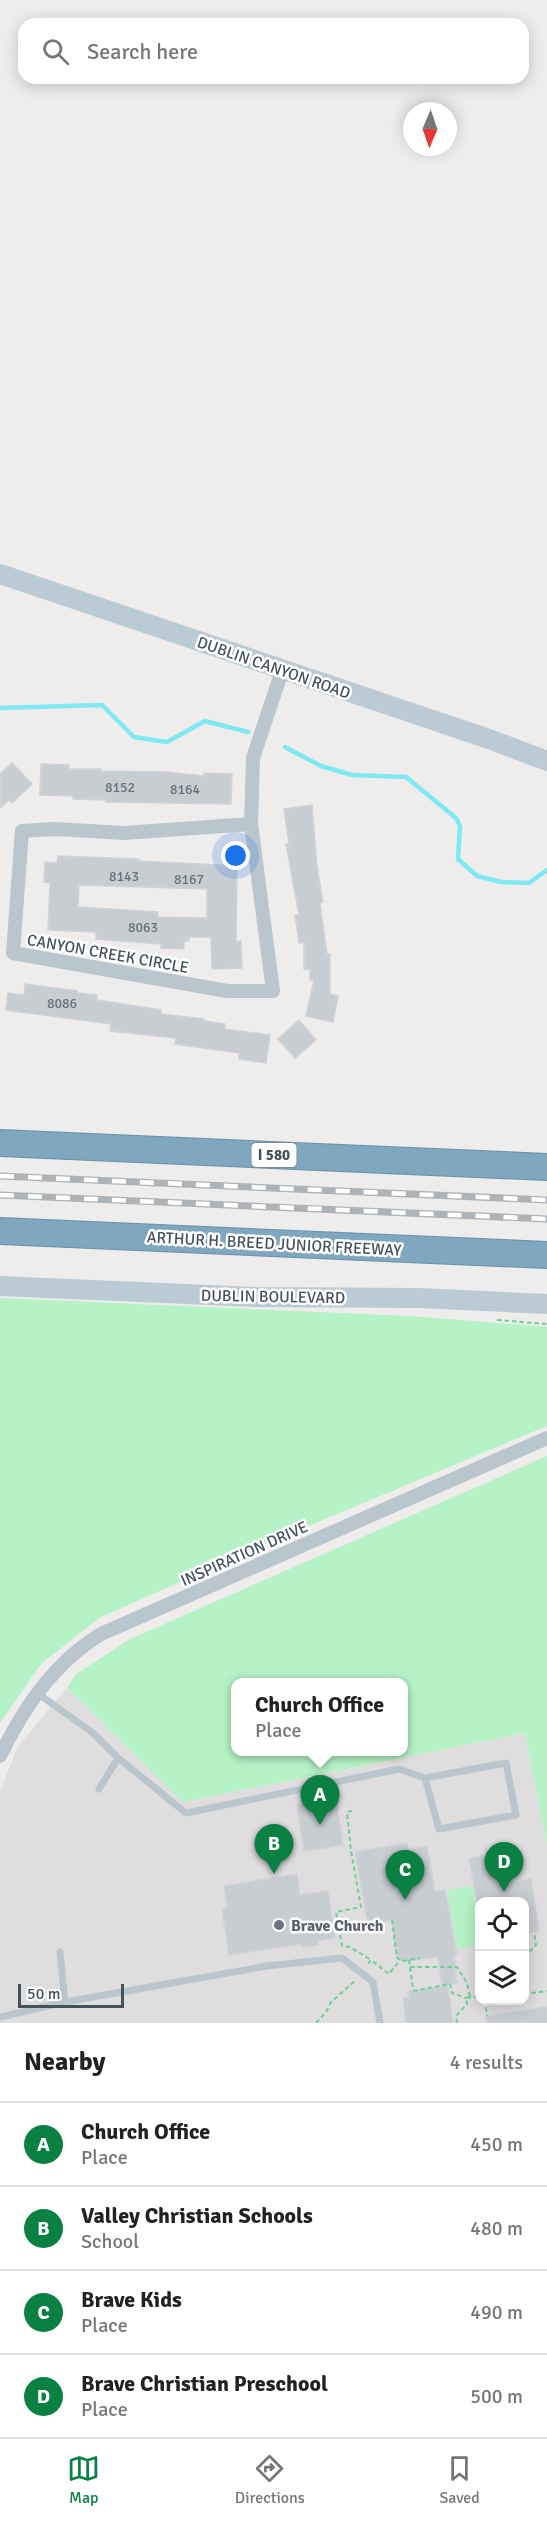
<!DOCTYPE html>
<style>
body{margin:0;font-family:Signika,sans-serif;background:#f2f2f2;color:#222}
.controls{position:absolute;right:18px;bottom:18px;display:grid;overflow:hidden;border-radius:12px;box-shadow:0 3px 15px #0003}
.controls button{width:54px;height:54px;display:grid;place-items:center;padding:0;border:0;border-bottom:2px solid #e0e0e0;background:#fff;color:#222;font:30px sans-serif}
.compass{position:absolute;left:403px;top:102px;width:54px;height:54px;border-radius:50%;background:#fff;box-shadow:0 3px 15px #0003;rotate:182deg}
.scale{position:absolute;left:18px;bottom:15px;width:106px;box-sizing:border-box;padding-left:6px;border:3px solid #43535b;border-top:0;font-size:16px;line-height:21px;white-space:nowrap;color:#43535b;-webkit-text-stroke:4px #fff;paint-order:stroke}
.you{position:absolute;left:236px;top:856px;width:21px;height:21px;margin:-15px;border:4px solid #fff;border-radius:50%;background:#1a73e8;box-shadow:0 0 0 9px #1a73e833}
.badge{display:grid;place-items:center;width:39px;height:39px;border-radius:50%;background:#0b8043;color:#fff;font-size:20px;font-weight:700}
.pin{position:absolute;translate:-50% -50px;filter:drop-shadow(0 2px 3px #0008)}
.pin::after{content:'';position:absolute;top:32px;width:21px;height:18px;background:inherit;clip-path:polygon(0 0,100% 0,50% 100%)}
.popup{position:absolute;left:231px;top:1678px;width:177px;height:78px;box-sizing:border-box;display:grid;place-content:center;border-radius:12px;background:#fff;filter:drop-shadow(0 2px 4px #0005);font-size:20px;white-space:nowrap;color:#767676}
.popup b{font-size:22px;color:#222}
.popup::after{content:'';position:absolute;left:50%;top:100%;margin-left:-12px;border:12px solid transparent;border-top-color:#fff}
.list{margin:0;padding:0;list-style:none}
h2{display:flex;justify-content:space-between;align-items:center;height:78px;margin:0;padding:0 24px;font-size:26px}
h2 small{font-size:20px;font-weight:400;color:#767676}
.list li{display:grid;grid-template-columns:39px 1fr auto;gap:18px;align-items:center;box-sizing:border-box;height:84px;padding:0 24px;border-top:2px solid #e0e0e0}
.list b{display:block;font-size:22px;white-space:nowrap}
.list p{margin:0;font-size:20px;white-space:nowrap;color:#767676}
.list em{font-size:20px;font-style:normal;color:#767676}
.icon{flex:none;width:33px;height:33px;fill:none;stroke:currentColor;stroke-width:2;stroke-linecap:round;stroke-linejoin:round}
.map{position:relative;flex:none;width:547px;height:2023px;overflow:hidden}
.search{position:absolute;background:#fff;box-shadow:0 3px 15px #0003;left:18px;right:18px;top:18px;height:66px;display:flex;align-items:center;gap:15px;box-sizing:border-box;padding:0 21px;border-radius:18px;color:#767676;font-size:22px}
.sheet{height:414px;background:#fff}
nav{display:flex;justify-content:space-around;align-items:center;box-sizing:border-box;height:84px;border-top:2px solid #e0e0e0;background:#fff;font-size:16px;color:#767676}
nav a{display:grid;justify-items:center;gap:3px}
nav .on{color:#0b8043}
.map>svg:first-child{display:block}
.education{fill:#e0ddde;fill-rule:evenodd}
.green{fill:#b5f2c5;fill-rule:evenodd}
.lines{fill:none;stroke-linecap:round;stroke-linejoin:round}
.stream{stroke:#7fe9f3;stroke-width:4.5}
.building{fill:#c8cdd2;stroke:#cfd3d9;stroke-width:1.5;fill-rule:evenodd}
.highway-casing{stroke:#6a92ac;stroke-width:28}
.path{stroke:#6bd292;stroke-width:2;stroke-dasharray:4.5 3;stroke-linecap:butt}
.lane{stroke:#b9c6cd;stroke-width:7}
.street{stroke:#b9c6cd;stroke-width:14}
.secondary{stroke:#bbcbd5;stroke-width:20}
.highway{stroke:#7fa7c0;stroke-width:26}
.rail-casing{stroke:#aeb3b7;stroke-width:7}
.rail{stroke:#fff;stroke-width:4.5;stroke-dasharray:14;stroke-linecap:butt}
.worship-dot{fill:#6b7280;stroke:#fff;stroke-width:2}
.labels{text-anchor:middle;stroke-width:5;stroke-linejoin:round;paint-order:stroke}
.number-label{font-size:14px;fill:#647279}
.shield{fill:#fff;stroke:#7b878c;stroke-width:1.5}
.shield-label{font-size:15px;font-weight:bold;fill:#43535b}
.street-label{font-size:16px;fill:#43535b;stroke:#fff}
.worship-label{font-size:16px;font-weight:bold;fill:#5b616d;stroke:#fff;text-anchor:start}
</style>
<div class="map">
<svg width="547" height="2023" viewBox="0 0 547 2023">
<rect width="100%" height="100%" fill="#efecec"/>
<!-- education -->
<path class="education" d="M67 1688 183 1802 525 1733 547 1846V2023H0V1792L18 1746ZM480 1902H524V2000H480Z"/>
<!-- green -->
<path class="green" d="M0 1298 410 1316 547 1327V1426L261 1546 99 1618 41 1664 0 1723Z
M547 1456V1846L525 1733 183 1802 67 1688 76 1674 130 1639ZM236 1682H404V1752H236Z
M473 1886 479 1925V1945L457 1949 447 1890Z"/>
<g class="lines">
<!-- stream -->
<path class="stream" d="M0 708 102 705 134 737 167 742 205 721 248 732
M285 747 321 766 352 775 406 777 456 818 460 826 458 859 477 876 501 882 529 883 547 870"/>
</g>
<!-- building -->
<path class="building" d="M12 763 32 784 12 803 9 800 0 808V774Z
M41 764 69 765V769H101V771L167 772 204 776V773L232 774 231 804 106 802V800L73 799V796L40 795Z
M312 805 317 867 323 902 320 903 327 954H330V994L338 996 333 1022 306 1016 314 980H310V969H304V942L299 943 295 915H299L286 844H289L284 809Z
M58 856 139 859V861L237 866 236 941H241L242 968 212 969 211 937H189V941H184V949L161 948V944L96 939V932L48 930 50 883 44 882 45 862 57 863ZM79 885 207 889V918L158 917V912L78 907Z
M25 984 77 991V993L97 995V1000L161 1010V1014L204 1019V1021L225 1024V1029L270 1035 266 1063 239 1059V1053L175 1044 176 1038 110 1031 111 1024 6 1010 8 993 24 995Z
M299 1020 316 1040 295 1058 278 1039Z
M336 1799 343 1845 304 1851 297 1805Z
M407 1843 409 1849 427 1846 435 1892 445 1890 457 1954 454 1955 457 1983 442 1985 438 1957 403 1961 397 1958 392 1920 368 1924 355 1852Z
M510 1851 514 1883 531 1879 539 1931 525 1933V1902H477L469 1858Z
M297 1874 300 1895 328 1891 335 1938 317 1941 318 1945 302 1947 301 1944 229 1955 222 1909 228 1908 224 1886Z
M448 1986 453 2023H406L403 1998 409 1997 408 1991Z
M547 2007V2023H487L486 2016Z"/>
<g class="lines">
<defs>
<path id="highway" d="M0 1143 547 1167
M0 1231 547 1255"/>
</defs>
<!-- highway casing -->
<use href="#highway" class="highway-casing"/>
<!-- path -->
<path class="path" d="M497 1320 547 1324
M352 1811 347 1812 351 1851 361 1907 336 1912 342 1946 350 1947 371 1960
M392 1920 397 1958 403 1961 420 1958
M524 1957 536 1945 534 1932
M409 1960 413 1989
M368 1964 371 1960 389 1974 400 1960
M410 1967H457L467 1983 470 1997
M413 1991 450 1984 452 1993 466 1998
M524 1994 547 1991
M485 2000 487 2016
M316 2023 326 2012 331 2002 356 1980
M457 2023 456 2016 467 2004 466 1998 480 1996"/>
<!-- lane -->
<path class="lane" d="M37 1693 93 1733 118 1758 186 1813 399 1769 425 1778 439 1829 516 1815 506 1763 425 1778
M99 1789 118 1758
M60 1952 65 2002
M0 2017 65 2002 267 1966 342 1958 373 1982 380 2023"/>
<!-- street -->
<path class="street" d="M251 824 124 833 55 829 22 831 13 953 227 991H273L251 824 253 758 282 671
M0 1756C24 1707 54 1663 101 1634L547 1438"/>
<!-- secondary -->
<path class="secondary" d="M0 574 489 739 547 761
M0 1286 257 1297 419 1298 547 1304"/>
<!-- highway -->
<use href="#highway" class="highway"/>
<defs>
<path id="rail" d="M0 1176 547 1200
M0 1195 547 1219"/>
</defs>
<!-- rail casing -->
<use href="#rail" class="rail-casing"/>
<!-- rail -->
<use href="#rail" class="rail"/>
</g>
<!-- markers -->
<circle class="worship-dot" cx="279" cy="1925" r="6"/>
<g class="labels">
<!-- number labels -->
<g class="number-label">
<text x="120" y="792">8152</text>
<text x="185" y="794">8164</text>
<text x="124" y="881">8143</text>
<text x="189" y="884">8167</text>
<text x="143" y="932">8063</text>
<text x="62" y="1008">8086</text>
</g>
<!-- shield labels -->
<rect class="shield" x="251.5" y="1143" width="45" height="24" rx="4.5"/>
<g class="shield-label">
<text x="274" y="1160">I 580</text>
</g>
<!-- street labels -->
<g class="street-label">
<text transform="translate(274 667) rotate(19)" y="6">DUBLIN CANYON ROAD</text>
<text transform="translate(108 953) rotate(10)" y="6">CANYON CREEK CIRCLE</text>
<text transform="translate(274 1243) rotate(3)" y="6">ARTHUR H. BREED JUNIOR FREEWAY</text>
<text transform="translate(273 1296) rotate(1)" y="6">DUBLIN BOULEVARD</text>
<text transform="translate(244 1553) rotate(-24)" y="6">INSPIRATION DRIVE</text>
</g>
<!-- worship labels -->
<g class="worship-label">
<text x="291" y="1931">Brave Church</text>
</g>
</g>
</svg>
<div class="controls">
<button><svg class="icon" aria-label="locate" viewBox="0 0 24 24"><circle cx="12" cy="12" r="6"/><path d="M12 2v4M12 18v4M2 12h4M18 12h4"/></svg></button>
<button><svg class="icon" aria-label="layers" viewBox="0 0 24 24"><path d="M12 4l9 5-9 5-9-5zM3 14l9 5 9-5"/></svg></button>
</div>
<svg class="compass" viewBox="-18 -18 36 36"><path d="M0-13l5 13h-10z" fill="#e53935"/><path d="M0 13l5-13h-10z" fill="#767676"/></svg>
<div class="scale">50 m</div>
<div class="you"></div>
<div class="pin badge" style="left:320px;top:1825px">A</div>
<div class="popup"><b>Church Office</b>Place</div>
<div class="pin badge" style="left:274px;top:1874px">B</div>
<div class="pin badge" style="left:405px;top:1900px">C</div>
<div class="pin badge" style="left:504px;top:1892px">D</div>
<div class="search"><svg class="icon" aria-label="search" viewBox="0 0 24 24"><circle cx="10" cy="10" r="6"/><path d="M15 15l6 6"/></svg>Search here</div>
</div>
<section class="sheet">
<h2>Nearby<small>4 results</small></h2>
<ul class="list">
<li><span class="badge">A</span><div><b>Church Office</b><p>Place</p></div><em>450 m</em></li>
<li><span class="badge">B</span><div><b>Valley Christian Schools</b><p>School</p></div><em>480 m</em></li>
<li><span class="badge">C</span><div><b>Brave Kids</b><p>Place</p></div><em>490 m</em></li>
<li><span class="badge">D</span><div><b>Brave Christian Preschool</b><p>Place</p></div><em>500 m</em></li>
</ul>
</section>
<nav>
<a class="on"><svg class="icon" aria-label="map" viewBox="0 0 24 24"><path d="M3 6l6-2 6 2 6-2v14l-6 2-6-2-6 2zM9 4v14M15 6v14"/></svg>Map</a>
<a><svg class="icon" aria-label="directions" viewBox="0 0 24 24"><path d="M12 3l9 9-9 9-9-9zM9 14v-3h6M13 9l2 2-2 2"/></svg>Directions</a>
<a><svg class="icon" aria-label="saved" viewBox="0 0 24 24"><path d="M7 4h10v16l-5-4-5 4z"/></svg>Saved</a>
</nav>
